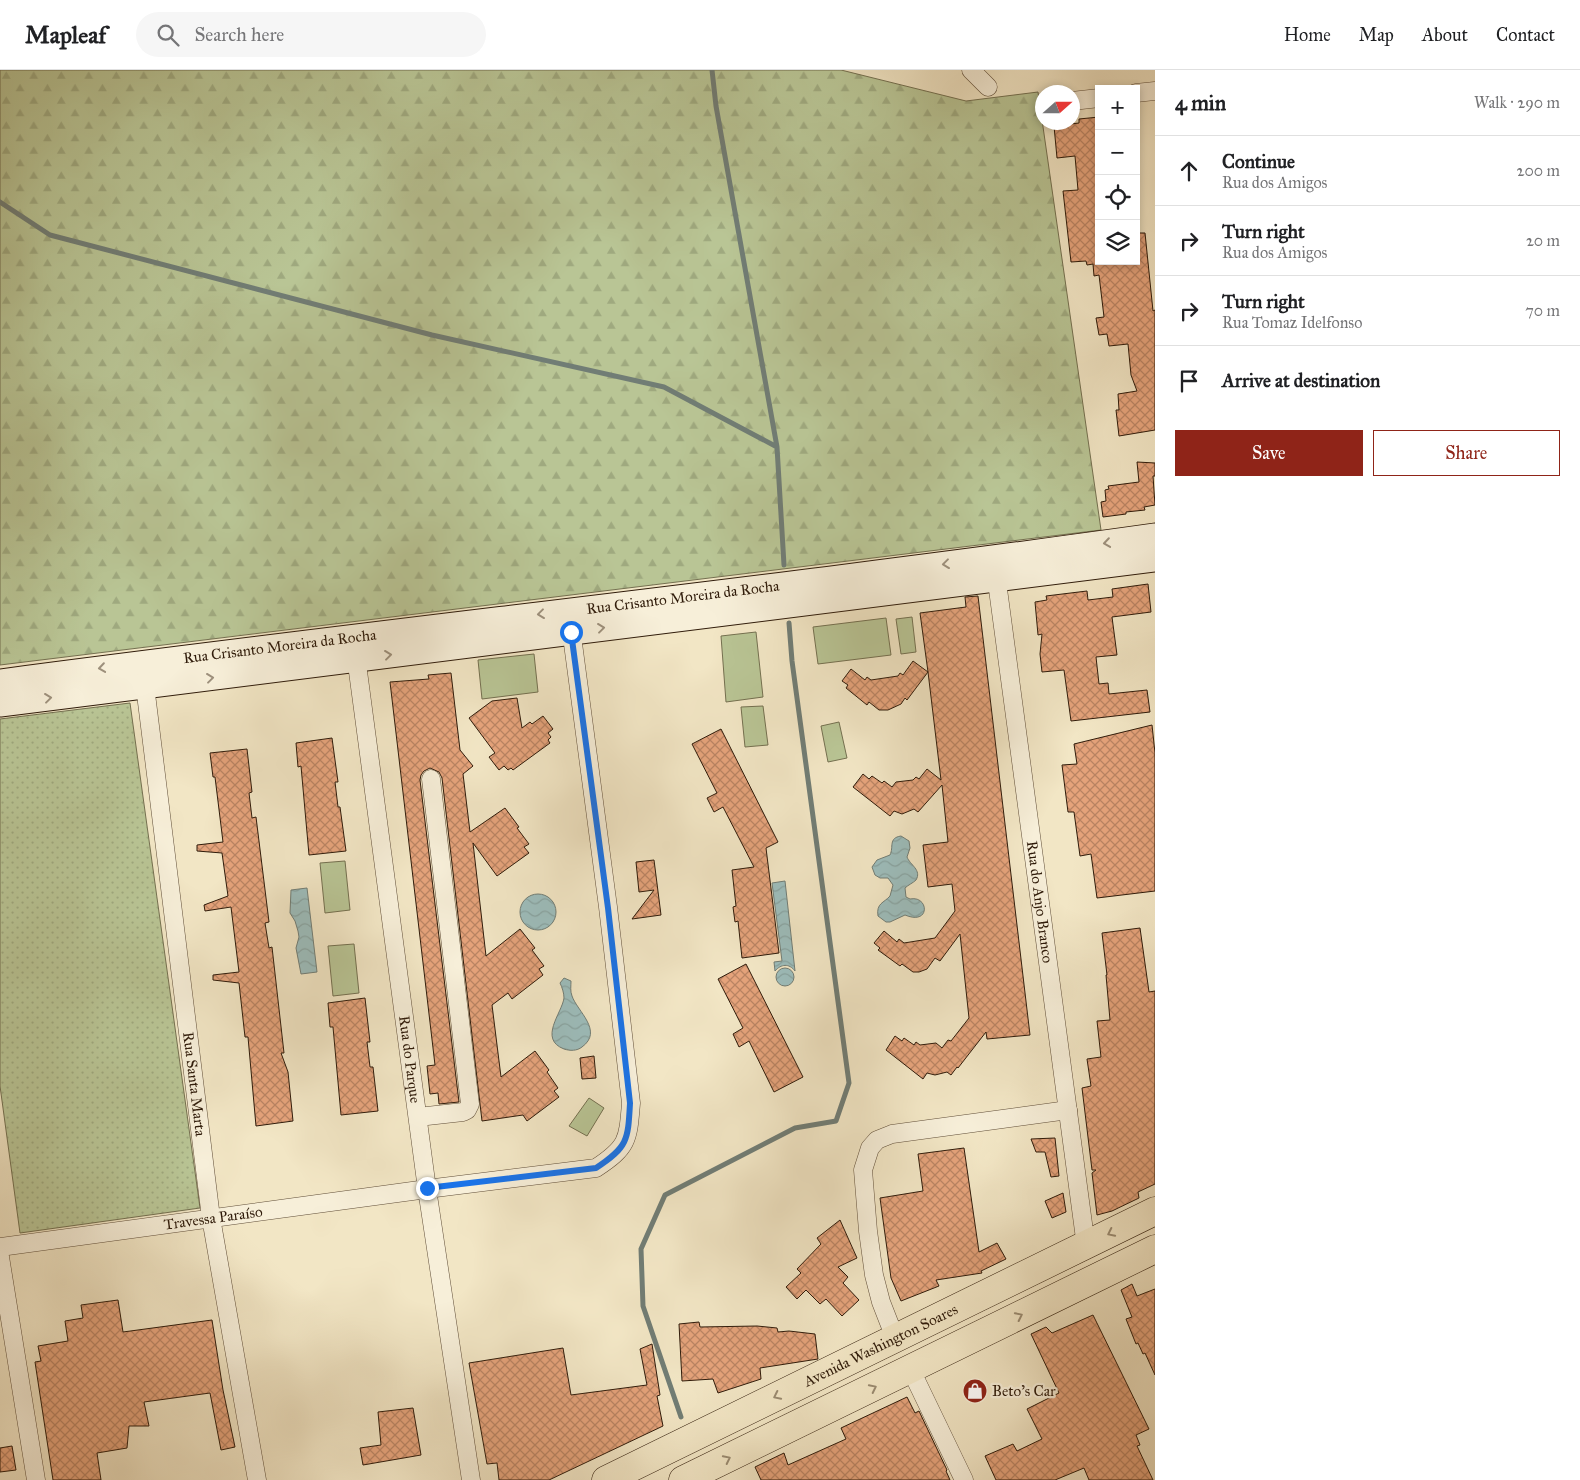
<!DOCTYPE html>
<meta charset="utf-8">
<style>
body{margin:0;font-family:"IM FELL Great Primer",serif;background:#f6f6f6;color:#202124}
.controls{position:absolute;right:15px;top:15px;display:grid;overflow:hidden;border-radius:0px;box-shadow:0 2px 8px #0003}
.controls button{width:45px;height:45px;display:grid;place-items:center;padding:0;border:0;border-bottom:1px solid #e0e0e0;background:#fff;color:#202124;font:25px sans-serif}
.compass{position:absolute;left:1035px;top:15px;width:45px;height:45px;border-radius:50%;background:#fff;box-shadow:0 2px 8px #0003;rotate:69deg}
.stop{position:absolute;width:15px;height:15px;margin:-11px;border:4px solid #1a73e8;border-radius:50%;background:#fff}
.stop.end{background:#1a73e8;border-color:#fff;box-shadow:0 1px 5px #0008}
.list{margin:0;padding:0;list-style:none}
h2{display:flex;justify-content:space-between;align-items:center;height:65px;margin:0;padding:0 20px;font-size:21px}
h2 small{font-size:16px;font-weight:400;color:#757577}
.list li{display:grid;grid-template-columns:32px 1fr auto;gap:15px;align-items:center;box-sizing:border-box;height:70px;padding:0 20px;border-top:1px solid #e0e0e0}
.list b{display:block;font-size:19px;white-space:nowrap}
.list p{margin:0;font-size:16px;white-space:nowrap;color:#757577}
.list em{font-size:16px;font-style:normal;color:#757577}
.actions{display:flex;gap:10px;padding:15px 20px}
.actions a{flex:1;padding:11px 0;border:1px solid #8f2418;border-radius:0px;text-align:center;font-size:18px;color:#8f2418}
.actions .main{background:#8f2418;color:#fff}
.icon{flex:none;width:28px;height:28px;fill:none;stroke:currentColor;stroke-width:2;stroke-linecap:round;stroke-linejoin:round}
.map{position:relative;flex:none;width:1155px;height:1410px;overflow:hidden}
header{display:flex;align-items:center;gap:30px;box-sizing:border-box;height:70px;padding:0 25px;background:#fff;border-bottom:1px solid #e0e0e0}
header strong{font-size:24px}
nav{display:flex;gap:28px;margin-inline-start:auto;font-size:18px}
.search{width:350px;height:45px;background:#f6f6f6;display:flex;align-items:center;gap:12px;box-sizing:border-box;padding:0 18px;border-radius:28px;color:#757577;font-size:19px}
main{display:flex}
aside{flex:1;background:#fff}
.map>svg:first-child{display:block}
.grass{fill:url(#grass-dots);stroke:#747050}
.forest{fill:url(#forest-firs);stroke:#747050}
.green{fill:#b9c595;stroke:#747050}
.water{fill:url(#water-waves);stroke:#717d75}
.lines{fill:none;stroke-linecap:round;stroke-linejoin:round}
.stream{stroke:#717d75;stroke-width:5}
.building{fill:url(#building-cross-hatch);stroke:#2f1b0a}
.minor-casing{stroke:#604e39;stroke-width:19}
.secondary-casing{stroke:#2f1b0a;stroke-width:27}
.trunk-casing{stroke:#2f1b0a;stroke-width:29}
.minor{stroke:#f7efd9;stroke-width:18}
.secondary{stroke:#f7efd9;stroke-width:25}
.trunk{stroke:#f2e6c5;stroke-width:28}
.oneway{stroke:#9d907c}
.oneway2{stroke:#9a8b71}
.route{stroke:#1a73e8;stroke-width:6}
.labels{text-anchor:middle;stroke-width:4.5;stroke-linejoin:round;paint-order:stroke}
.street-label{font-size:15px;fill:#2f1b0a;stroke:#f7efd9}
.poi-label{font-size:15px;fill:#2f1b0a;stroke:#f7efd9;text-anchor:start}
</style>
<header>
<strong>Mapleaf</strong>
<div class="search"><svg class="icon" aria-label="search" viewBox="0 0 24 24"><circle cx="10" cy="10" r="6"/><path d="M15 15l6 6"/></svg>Search here</div>
<nav><a>Home</a><a>Map</a><a>About</a><a>Contact</a></nav>
</header>
<main>
<div class="map">
<svg width="1155" height="1410" viewBox="0 0 1155 1410">
<defs>
<pattern id="grass-dots" width="8" height="8" patternUnits="userSpaceOnUse" patternTransform="scale(1.25)"><rect width="8" height="8" fill="#b9c595"/><path d="M2 2h.1M6 6h.1" fill="none" stroke="#9fa97f" stroke-width="1.8" stroke-linecap="round"/></pattern>
<pattern id="forest-firs" width="22" height="20" patternUnits="userSpaceOnUse" patternTransform="scale(1.25)"><rect width="22" height="20" fill="#b9c595"/><path d="M5 1l3.5 6h-7zM16 11l3.5 6h-7z" fill="#9fa97f"/></pattern>
<pattern id="water-waves" width="16" height="10" patternUnits="userSpaceOnUse" patternTransform="scale(1.25)"><rect width="16" height="10" fill="#9dbebd"/><path d="M0 5q4-4 8 0t8 0" fill="none" stroke="#88a3a1"/></pattern>
<pattern id="building-cross-hatch" width="8" height="8" patternUnits="userSpaceOnUse" patternTransform="scale(1.25)"><rect width="8" height="8" fill="#e5a37b"/><path d="M0 0l8 8M0 8l8-8" fill="none" stroke="#ba8463"/></pattern>
</defs>
<rect width="100%" height="100%" fill="#f2e6c5"/>
<filter id="stains"><feTurbulence type="fractalNoise" baseFrequency=".004" numOctaves="4"/><feColorMatrix values="0 0 0 0 .2 0 0 0 0 .09 0 0 0 0 .02 0 0 0 .5 -.17"/></filter>
<radialGradient id="worn" r=".72"><stop offset=".6" stop-color="#630" stop-opacity="0"/><stop offset="1" stop-color="#630" stop-opacity=".3"/></radialGradient>
<!-- grass -->
<path class="grass" d="M130 633 200 1138 20 1163 0 1016V649Z"/>
<!-- forest -->
<path class="forest" d="M0 0H841L966 31 1038 22 1101 460 0 595Z"/>
<!-- green -->
<path class="green" d="M912 547 916 582 901 584 896 549Z
M886 548 891 585 818 594 813 557Z
M756 562 763 627 726 632 721 566Z
M534 584 538 622 482 629 478 590Z
M763 636 768 675 745 677 741 637Z
M839 652 847 688 828 692 821 656Z
M345 791 350 840 325 843 320 793Z
M354 874 359 923 333 926 328 876Z
M589 1028 604 1038 587 1066 569 1056Z"/>
<!-- water -->
<path class="water" d="M901 766 909 771 910 778 907 787C910 795 922 800 916 810 913 813 908 815 905 818L906 827 910 829C929 825 931 856 905 845L890 852H886L878 846C876 833 884 833 890 826L893 815 888 808H880L875 805 872 797 877 790 890 785C894 777 888 768 901 766Z
M785 811 795 901C789 893 781 894 775 901L774 892 782 891 772 813Z
M307 818 317 902 301 904 296 878 299 867 298 861 295 851 290 843 291 820Z
M520 842a18 18 0 1 1 36 0a18 18 0 1 1-36 0Z
M776 907a9 9 0 1 1 18 0a9 9 0 1 1-18 0Z
M564 908 571 911C571 916 570 921 572 926 577 941 604 961 582 977 577 981 570 981 564 979 538 969 562 943 564 928 564 923 562 917 560 913Z"/>
<g class="lines">
<!-- stream -->
<path class="stream" d="M712 0 716 36 777 377
M0 132 50 165 432 265 664 317 777 377 784 495
M681 1347 643 1236 641 1179 665 1125 795 1058 836 1051 849 1013 792 591 789 553"/>
</g>
<!-- building -->
<path class="building" d="M1099 47V191H1136V163H1145L1153 241 1155 240V360L1119 366 1116 340H1119L1118 324 1137 321 1131 305 1128 274 1109 276 1107 264 1099 265 1096 248 1104 247 1099 205 1094 206 1093 194 1087 195 1086 191 1071 192 1063 121 1078 120 1075 86 1057 88 1054 56 1079 53V49Z
M1137 392 1155 393V406H1153L1155 435 1144 437 1145 440 1126 442V444L1103 447 1101 432 1106 431 1105 420 1109 419 1108 416 1139 412Z
M1148 514 1151 542 1112 547 1117 585 1096 587 1099 614 1108 613 1109 624 1147 620 1150 642 1071 651 1064 600 1042 602 1040 584 1042 564 1038 565 1035 532 1047 530 1046 526 1087 521 1088 530 1113 527 1112 519Z
M978 526 1030 965 987 969 986 962 958 998 957 997 951 1005 947 1002 935 1005 927 1003 923 1009 886 980 895 966 902 971 904 968 914 975 916 972 920 975 936 973 942 978 948 970 951 971 969 948 960 864 940 891 935 888 927 899 919 902H913L902 894 900 896 878 880 880 878 874 873 884 861 897 872 899 869 904 873 935 868 955 841 952 814 928 817 923 775 948 772 942 715 918 742 914 739 902 744 894 741 890 746 853 717 863 704 869 709 872 706 882 713 884 711 892 717 896 712 913 710 916 707 919 709 927 699 941 710 928 602 907 630 905 628 901 634 888 640H879L869 632 867 635 846 618 848 615 842 611 851 599 865 610 867 607 871 610 898 606 900 603 903 605 913 591 928 602 920 543 966 537 965 527Z
M451 603 460 680 473 696 463 704 470 762 505 738 519 757 517 758 529 774 524 777 529 783 497 806 473 773 486 886 520 859 535 878 532 880 544 896 539 899 543 905 512 929 508 923 492 935 501 1007 535 981 549 1000 547 1002 558 1018 554 1021 559 1027 527 1051 523 1045 482 1051 442 708 439 702 430 698 424 701 421 705 420 710 459 1032 439 1034 438 1023 430 1024 427 996 435 995 390 612 429 609 428 605Z
M517 628 522 658 530 652 532 654 543 646 553 659 548 663 551 667 548 670 550 673 513 700 511 698 508 700 504 696 499 700 489 687 495 683 469 648 492 631Z
M1152 655 1155 683V821L1097 828 1091 784 1080 786 1074 742H1068L1062 695 1077 694 1074 674Z
M721 659 778 772 766 778 779 883 742 888 738 851 735 852 733 837 736 836 732 800 754 797 723 737 714 742 707 728 717 723 692 674Z
M332 668 338 712H335L338 737H340L346 781 309 785 301 696 298 697 296 673Z
M247 679 252 722 249 723 252 748 256 747 269 852 265 853 269 878 272 877 284 983H281L288 1002 293 1051 256 1056 248 967H245L239 913 213 910V905L239 902 231 837 205 841 204 835 228 826 222 783 197 781V775L223 772 215 707H213L210 683Z
M654 790 661 845 632 849 654 820 639 822 636 792Z
M1140 858 1149 922 1155 921V1114L1138 1122 1139 1128 1112 1141 1097 1145 1092 1103 1096 1100H1092L1082 1018 1091 1016 1087 989 1101 987 1097 951 1110 950 1106 905H1107L1102 863Z
M746 894 803 1007 774 1022 749 971 739 977 733 964 743 958 718 909Z
M365 928 370 972H367L370 997H373L378 1041 341 1045 333 957H330L328 933Z
M594 986 596 1008 582 1009 580 988Z
M1055 1068 1059 1106 1051 1107 1045 1082H1036L1031 1069Z
M964 1078 979 1182 997 1173 1006 1189 981 1201 982 1203 936 1210 939 1216 901 1231 891 1208 880 1128 923 1121 918 1084Z
M1063 1123 1066 1142 1052 1148 1045 1131Z
M840 1150 857 1188 838 1197 848 1207 843 1213 859 1230 842 1246 826 1229 820 1234 806 1220 797 1229 786 1217 801 1203 797 1199 821 1174 817 1168Z
M1132 1214 1137 1226 1155 1219V1305L1145 1283 1143 1284 1138 1273 1136 1274 1126 1249 1132 1247 1121 1220Z
M118 1230 123 1262 212 1250 223 1320 235 1377 221 1380 210 1323 144 1332 149 1356H129L127 1378 97 1383 101 1410H53L35 1292 41 1291 38 1276 68 1271 65 1251 83 1248 81 1235Z
M1093 1245 1149 1359 1136 1365 1140 1375 1137 1376 1153 1410H1089L1084 1398 1055 1410H996L985 1386 1013 1374 1017 1381 1042 1369 1027 1339 1059 1323 1031 1264 1046 1257 1052 1263Z
M699 1252 700 1257 757 1256 777 1258 778 1262 789 1261 815 1264 818 1289 760 1298 761 1309 718 1323 713 1309 682 1311 679 1254Z
M652 1274 660 1325 657 1326 663 1356 549 1410H499L497 1393 487 1394 469 1293 563 1278 571 1325 647 1315 640 1279Z
M907 1327 915 1343 919 1341 947 1400 946 1401 950 1410H761L755 1397 784 1383 788 1395 846 1369 841 1358Z
M413 1338 421 1385 363 1395 360 1378 381 1375 378 1342Z
M12 1376 16 1400 0 1402V1378Z"/>
<g class="lines">
<defs>
<g id="minor">
<path d="M971 0 988 17"/>
<path d="M1136 23 1155 21"/>
<path d="M1072 31 1099 28"/>
<path id="s1" d="M995 497 1086 1176"/>
<path id="s2" d="M355 579 427 1119 471 1410"/>
<path id="s3" d="M145 616 211 1148 257 1410"/>
<path d="M418 1047 463 1042 467 1040 470 1034 431 709"/>
<path id="s4" d="M0 1177 427 1119 596 1098C628 1077 628 1070 631 1033L608 837 570 551"/>
<path d="M0 1187 36 1410"/>
<path d="M895 1268 881 1232 874 1205 868 1161 863 1100 870 1078 877 1070 892 1064 1068 1040"/>
<path d="M911 1300 964 1410"/>
</g>
<g id="secondary">
<path id="s5" d="M0 612C385 561 771 520 1155 466"/>
<path d="M0 634 1155 489"/>
</g>
<g id="trunk">
<path id="s6" d="M606 1410 1155 1141"/>
<path d="M683 1410 1155 1179"/>
</g>
</defs>
<!-- minor casing -->
<use href="#minor" class="minor-casing"/>
<!-- secondary casing -->
<use href="#secondary" class="secondary-casing"/>
<!-- trunk casing -->
<use href="#trunk" class="trunk-casing"/>
<!-- minor -->
<use href="#minor" class="minor"/>
<!-- secondary -->
<use href="#secondary" class="secondary"/>
<!-- trunk -->
<use href="#trunk" class="trunk"/>
</g>
<!-- one-way arrows -->
<defs><path id="oneway-chevron" d="M-2-3.5L2.5 0L-2 3.5" fill="none" stroke-width="1.6" stroke-linecap="round" stroke-linejoin="round" transform="scale(1.25)"/></defs>
<g class="oneway">
<use href="#oneway-chevron" transform="translate(1107 473) rotate(172)"/>
<use href="#oneway-chevron" transform="translate(946 494) rotate(173)"/>
<use href="#oneway-chevron" transform="translate(541 544) rotate(173)"/>
<use href="#oneway-chevron" transform="translate(601 558) rotate(-7)"/>
<use href="#oneway-chevron" transform="translate(388 585) rotate(-7)"/>
<use href="#oneway-chevron" transform="translate(102 598) rotate(172)"/>
<use href="#oneway-chevron" transform="translate(210 608) rotate(-7)"/>
<use href="#oneway-chevron" transform="translate(48 628) rotate(-7)"/>
</g>
<g class="oneway2">
<use href="#oneway-chevron" transform="translate(1111 1163) rotate(154)"/>
<use href="#oneway-chevron" transform="translate(1019 1246) rotate(-26)"/>
<use href="#oneway-chevron" transform="translate(873 1318) rotate(-26)"/>
<use href="#oneway-chevron" transform="translate(777 1326) rotate(154)"/>
<use href="#oneway-chevron" transform="translate(727 1389) rotate(-26)"/>
</g>
<g class="lines">
<!-- route -->
<path class="route" d="M427 1118 596 1098C628 1077 628 1070 630 1033L608 838 571 562"/>
</g>
<!-- icons -->
<defs>
<symbol id="shop-disc" viewBox="-11 -11 22 22"><circle r="9.5" fill="#8f2418" stroke="#f7efd9"/><path d="M-5-2.5h2.3a2.7 3.5 0 0 1 5.4 0H5L5.5 6h-11ZM-1.5-2.5h3a1.5 2.3 0 0 0-3 0Z" fill="#fff"/></symbol>
</defs>
<g fill-rule="evenodd">
<use href="#shop-disc" x="961" y="1307" width="28" height="28"/>
</g>
<g class="labels">
<!-- street labels -->
<g class="street-label">
<text dy="5" stroke="none"><textPath href="#s5" startOffset="688">Rua Crisanto Moreira da Rocha</textPath></text>
<text dy="5" stroke="none"><textPath href="#s5" startOffset="282">Rua Crisanto Moreira da Rocha</textPath></text>
<text dy="5" stroke="none"><textPath href="#s1" startOffset="338">Rua do Anjo Branco</textPath></text>
<text dy="5" stroke="none"><textPath href="#s2" startOffset="414">Rua do Parque</textPath></text>
<text dy="5" stroke="none"><textPath href="#s3" startOffset="401">Rua Santa Marta</textPath></text>
<text dy="5" stroke="none"><textPath href="#s4" startOffset="215">Travessa Paraíso</textPath></text>
<text dy="5" stroke="none"><textPath href="#s6" startOffset="306">Avenida Washington Soares</textPath></text>
</g>
<!-- poi labels -->
<g class="poi-label">
<text x="992" y="1326">Beto’s Car</text>
</g>
</g>
<rect width="100%" height="100%" filter="url(#stains)"/>
<rect width="100%" height="100%" fill="url(#worn)"/>
</svg>
<div class="controls">
<button>+</button>
<button>−</button>
<button><svg class="icon" aria-label="locate" viewBox="0 0 24 24"><circle cx="12" cy="12" r="6"/><path d="M12 2v4M12 18v4M2 12h4M18 12h4"/></svg></button>
<button><svg class="icon" aria-label="layers" viewBox="0 0 24 24"><path d="M12 4l9 5-9 5-9-5zM3 14l9 5 9-5"/></svg></button>
</div>
<svg class="compass" viewBox="-18 -18 36 36"><path d="M0-13l5 13h-10z" fill="#e53935"/><path d="M0 13l5-13h-10z" fill="#757577"/></svg>
<div class="stop" style="left:571px;top:562px"></div>
<div class="stop end" style="left:427px;top:1118px"></div>
</div>
<aside>
<h2>4 min<small>Walk · 290 m</small></h2>
<ul class="list">
<li><svg class="icon" aria-label="ahead" viewBox="0 0 24 24"><path d="M12 20V5M6 11l6-6 6 6"/></svg><div><b>Continue</b><p>Rua dos Amigos</p></div><em>200 m</em></li>
<li><svg class="icon" aria-label="right" viewBox="0 0 24 24"><path d="M7 20v-9h11M14 6l5 5-5 5"/></svg><div><b>Turn right</b><p>Rua dos Amigos</p></div><em>20 m</em></li>
<li><svg class="icon" aria-label="right" viewBox="0 0 24 24"><path d="M7 20v-9h11M14 6l5 5-5 5"/></svg><div><b>Turn right</b><p>Rua Tomaz Idelfonso</p></div><em>70 m</em></li>
<li><svg class="icon" aria-label="arrive" viewBox="0 0 24 24"><path d="M6 21V4h12l-3 4 3 4H6"/></svg><div><b>Arrive at destination</b></div></li>
</ul>
<div class="actions"><a class="main">Save</a><a>Share</a></div>
</aside>
</main>
